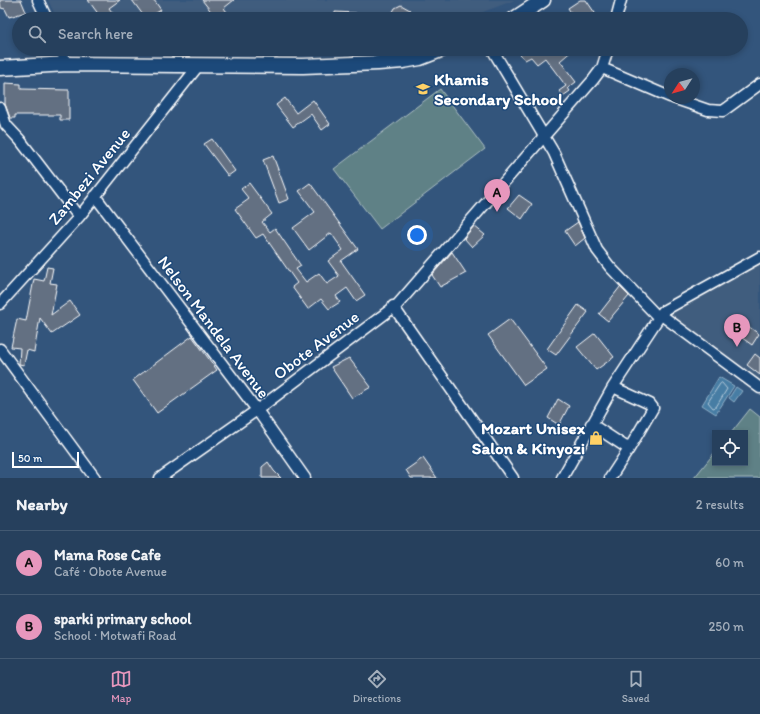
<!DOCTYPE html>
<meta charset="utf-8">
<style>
body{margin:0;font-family:Itim,sans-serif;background:#2e4763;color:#f1f3f6}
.controls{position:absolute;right:12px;bottom:12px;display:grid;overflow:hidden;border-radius:0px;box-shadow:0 2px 6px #0003}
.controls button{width:36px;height:36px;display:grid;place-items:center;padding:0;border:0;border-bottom:1px solid #425972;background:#26405d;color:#f1f3f6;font:20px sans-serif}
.compass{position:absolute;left:664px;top:68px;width:36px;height:36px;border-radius:50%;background:#26405d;box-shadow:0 2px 6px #0003;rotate:234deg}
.scale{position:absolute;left:12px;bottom:10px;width:67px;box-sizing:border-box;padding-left:4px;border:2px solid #fff;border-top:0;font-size:11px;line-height:14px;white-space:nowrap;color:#fff;-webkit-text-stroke:3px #1f4a7a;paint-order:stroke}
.you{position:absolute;left:417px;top:235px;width:14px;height:14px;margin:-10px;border:3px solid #fff;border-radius:50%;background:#1a73e8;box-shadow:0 0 0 6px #1a73e833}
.badge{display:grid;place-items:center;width:26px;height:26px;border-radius:50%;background:#e797bd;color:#111;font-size:13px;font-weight:700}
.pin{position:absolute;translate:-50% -33px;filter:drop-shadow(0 1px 2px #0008)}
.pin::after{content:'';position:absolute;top:21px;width:14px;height:12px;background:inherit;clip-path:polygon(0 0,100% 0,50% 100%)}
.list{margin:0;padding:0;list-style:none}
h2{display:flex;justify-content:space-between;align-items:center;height:52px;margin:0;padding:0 16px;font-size:17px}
h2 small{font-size:13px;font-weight:400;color:#a4afbc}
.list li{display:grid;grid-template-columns:26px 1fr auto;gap:12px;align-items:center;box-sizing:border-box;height:64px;padding:0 16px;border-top:1px solid #425972}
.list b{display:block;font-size:15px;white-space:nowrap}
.list p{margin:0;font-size:13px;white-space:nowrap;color:#a4afbc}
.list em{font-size:13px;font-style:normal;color:#a4afbc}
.icon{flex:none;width:22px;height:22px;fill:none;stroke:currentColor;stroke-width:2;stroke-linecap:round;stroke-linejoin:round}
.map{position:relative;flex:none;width:760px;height:478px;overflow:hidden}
.search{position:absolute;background:#26405d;box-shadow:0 2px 6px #0003;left:12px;right:12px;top:12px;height:44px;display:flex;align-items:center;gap:10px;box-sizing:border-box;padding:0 14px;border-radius:22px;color:#a4afbc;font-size:15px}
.sheet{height:180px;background:#26405d}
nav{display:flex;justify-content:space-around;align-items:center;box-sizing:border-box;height:56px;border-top:1px solid #425972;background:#26405d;font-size:11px;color:#a4afbc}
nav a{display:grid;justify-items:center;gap:2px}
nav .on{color:#e797bd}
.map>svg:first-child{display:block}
.built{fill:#415d7e}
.green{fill:#5e8186;stroke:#aec0c2}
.water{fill:#477da4;stroke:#91b1c8}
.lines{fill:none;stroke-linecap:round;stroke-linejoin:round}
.shore{stroke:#b5cbdb;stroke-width:1}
.building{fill:#637082;stroke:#fff}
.minor-casing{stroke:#fff;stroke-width:13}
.secondary-casing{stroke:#fff;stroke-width:17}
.minor{stroke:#1f4a7a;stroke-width:10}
.secondary{stroke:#1f4a7a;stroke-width:14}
.labels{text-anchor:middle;stroke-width:3;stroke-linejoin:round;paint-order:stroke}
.poi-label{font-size:17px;font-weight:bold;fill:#fff;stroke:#1f4a7a;text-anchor:start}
.street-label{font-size:17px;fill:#fff;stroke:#1f4a7a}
</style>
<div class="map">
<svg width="760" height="478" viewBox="0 0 760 478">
<rect width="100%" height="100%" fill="#33557c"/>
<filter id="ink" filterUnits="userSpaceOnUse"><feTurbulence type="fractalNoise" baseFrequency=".025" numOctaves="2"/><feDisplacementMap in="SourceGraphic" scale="8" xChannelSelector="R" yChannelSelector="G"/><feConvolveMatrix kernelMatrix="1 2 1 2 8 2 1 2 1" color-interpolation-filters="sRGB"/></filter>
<g filter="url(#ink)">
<!-- built -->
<path class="built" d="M48 0H515L464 19H57Z
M760 263V380L669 314Z"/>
<!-- green -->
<path class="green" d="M440 89 485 149 380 229 334 169Z
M750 409 760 417V478H694L715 452V463H745V433H731Z"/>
<!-- water -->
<path class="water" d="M719 377 734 386 716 414 702 405Z
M736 387 742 391 734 402 729 398Z"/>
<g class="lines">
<!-- shore -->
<path class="shore" d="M722 383 727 389 716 407 713 408 708 402 720 384Z"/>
</g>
<!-- building -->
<path class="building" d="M0 0H21L26 12 9 17 5 9 1 8Z
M88 0H120L109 8 117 19H102Z
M132 0H154L161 10 146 19Z
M202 0H234L224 8 232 19H217Z
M580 0H586L599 19H575L568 8Z
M401 5 410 10 413 19H389L395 8Z
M335 12 356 13V19H335Z
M516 49H574L560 61 576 82 568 88 570 91 563 96 559 91 566 86 545 58 537 64 531 57 525 60Z
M5 83 21 84V89L69 90V120H60V115H15V118H10L5 104Z
M285 98 296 113 313 100 330 124 322 130 311 114 293 127 276 105Z
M212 139 235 171 228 176 204 144Z
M273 156 289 199 279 203 263 160Z
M249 183 272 214 262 222 270 232 275 228 301 266 296 269 306 282 319 273 327 284 339 276 328 261 343 250 331 233 309 250 293 228 315 212 299 191 310 183 358 249 341 261 365 295 356 301 347 288 336 296 340 302 329 309 321 299 308 309 292 287 297 283 263 234 256 238 235 209 249 199 241 189Z
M519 195 532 204 522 219 508 208Z
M578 222 585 238 575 246 565 231Z
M474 226 485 235 472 247 464 238Z
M452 252 466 273 440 287 432 275Z
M47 267 53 268 50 283 57 284 51 315 70 301 80 315 52 334 40 318 34 352 27 350 24 365 19 364 20 348 11 347 17 319 26 321 34 279 44 281Z
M620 287 629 296 608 321 599 314Z
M578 305 588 312 556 355 547 349Z
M510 319 547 369 524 385 488 335Z
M745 324 759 334 752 345 738 335Z
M595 333 614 357 596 370 577 347Z
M192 336 217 370 157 413 133 380Z
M755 354 760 358V375L747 365Z
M349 358 371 387 352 398 331 367Z
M558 399 569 406 559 425 548 418Z
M423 458 437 478H411L406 470Z
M268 462 274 471 281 478H262V467Z"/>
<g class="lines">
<defs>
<path id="minor" d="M38 0 47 19
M616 19 621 0
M60 49 67 64
M492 49 554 153 597 250 610 267 658 317
M602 68 670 97
M673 98 708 110 723 111 760 84
M0 108 6 125 20 140 79 217
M95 196 257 410 305 478
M0 304 79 217 199 65
M393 306 513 478
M660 314 760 388
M0 349 95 478
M613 387 650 404 653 408 629 449
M591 424 629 449 610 478
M160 478 257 410 398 304 593 80 602 68 608 49
M562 478 613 387 663 311 760 257"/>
<path id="secondary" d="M514 19 543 0
M0 68 67 64 303 66 378 63 403 61 420 58 443 49"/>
</defs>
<!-- minor casing -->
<use href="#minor" class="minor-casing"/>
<!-- secondary casing -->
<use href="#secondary" class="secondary-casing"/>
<!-- minor -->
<use href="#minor" class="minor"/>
<!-- secondary -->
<use href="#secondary" class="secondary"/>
</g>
</g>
<!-- icons -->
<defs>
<symbol id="school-bare" viewBox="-9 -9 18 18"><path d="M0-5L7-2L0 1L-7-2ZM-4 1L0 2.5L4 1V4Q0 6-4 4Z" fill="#ffd166" stroke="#1f4a7a" stroke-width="2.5" paint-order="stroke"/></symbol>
<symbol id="shop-bare" viewBox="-9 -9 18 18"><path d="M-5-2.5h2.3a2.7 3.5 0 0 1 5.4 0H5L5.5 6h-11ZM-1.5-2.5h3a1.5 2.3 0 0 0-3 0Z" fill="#ffd166" stroke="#1f4a7a" stroke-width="2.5" paint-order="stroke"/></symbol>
</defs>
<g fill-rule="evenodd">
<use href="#school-bare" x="413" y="79" width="20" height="20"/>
<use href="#shop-bare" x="586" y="428" width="20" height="20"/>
</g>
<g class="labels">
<!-- poi labels -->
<g class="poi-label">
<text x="434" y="85">Khamis<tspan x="434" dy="20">Secondary School</tspan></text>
<text x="585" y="434" text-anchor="end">Mozart Unisex<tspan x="585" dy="20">Salon &amp; Kinyozi</tspan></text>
</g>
<!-- street labels -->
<g class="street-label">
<text transform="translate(89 176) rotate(-51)" y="6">Zambezi Avenue</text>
<text transform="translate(214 327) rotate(53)" y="6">Nelson Mandela Avenue</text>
<text transform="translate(316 345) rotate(-37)" y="6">Obote Avenue</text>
</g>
</g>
</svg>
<div class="controls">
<button><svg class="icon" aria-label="locate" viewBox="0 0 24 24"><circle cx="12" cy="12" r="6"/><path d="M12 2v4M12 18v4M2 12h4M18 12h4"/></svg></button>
</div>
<svg class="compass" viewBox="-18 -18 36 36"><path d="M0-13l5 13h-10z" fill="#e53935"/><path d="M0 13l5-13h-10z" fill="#a4afbc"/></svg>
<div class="scale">50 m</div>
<div class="you"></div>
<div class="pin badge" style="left:497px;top:212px">A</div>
<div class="pin badge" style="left:737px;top:347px">B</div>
<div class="search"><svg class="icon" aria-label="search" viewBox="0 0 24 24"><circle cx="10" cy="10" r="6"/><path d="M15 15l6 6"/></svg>Search here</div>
</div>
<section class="sheet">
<h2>Nearby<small>2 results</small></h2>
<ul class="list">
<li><span class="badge">A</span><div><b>Mama Rose Cafe</b><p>Café · Obote Avenue</p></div><em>60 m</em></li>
<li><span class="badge">B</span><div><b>sparki primary school</b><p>School · Motwafi Road</p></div><em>250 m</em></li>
</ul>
</section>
<nav>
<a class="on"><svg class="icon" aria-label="map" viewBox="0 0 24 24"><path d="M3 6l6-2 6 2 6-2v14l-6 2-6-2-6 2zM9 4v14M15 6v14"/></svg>Map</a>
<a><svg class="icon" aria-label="directions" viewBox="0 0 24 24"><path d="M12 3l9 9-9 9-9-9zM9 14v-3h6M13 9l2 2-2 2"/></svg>Directions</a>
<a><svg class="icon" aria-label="saved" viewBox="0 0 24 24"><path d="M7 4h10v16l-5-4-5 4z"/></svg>Saved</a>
</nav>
